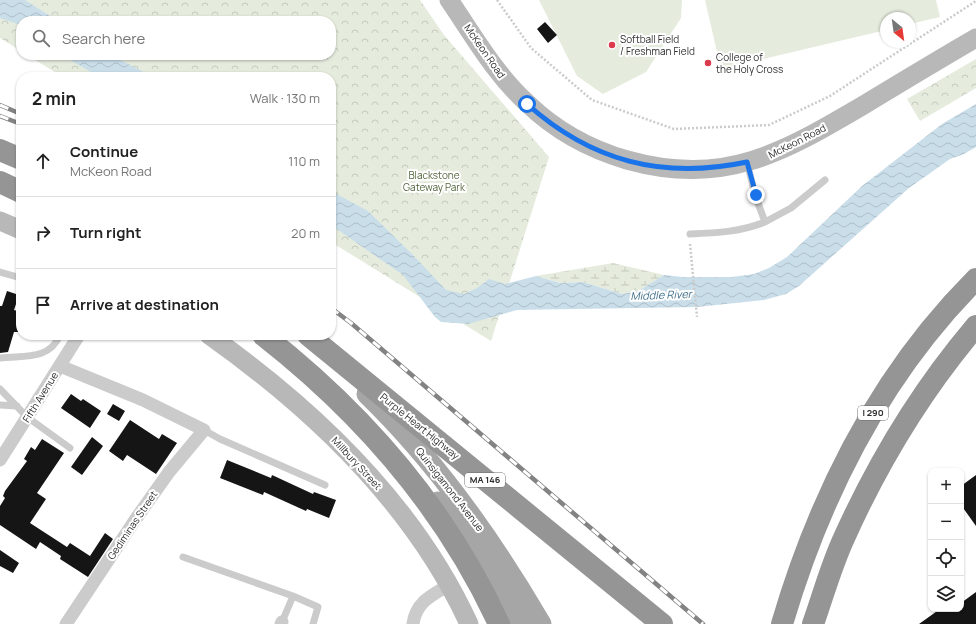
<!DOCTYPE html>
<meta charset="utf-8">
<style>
body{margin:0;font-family:Manrope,sans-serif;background:#f2f2f2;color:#222}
.controls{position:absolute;right:12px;bottom:12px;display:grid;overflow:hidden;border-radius:8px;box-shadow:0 1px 3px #0004}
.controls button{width:36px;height:36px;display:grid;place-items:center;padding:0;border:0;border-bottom:1px solid #e0e0e0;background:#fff;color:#222;font:20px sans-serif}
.compass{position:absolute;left:880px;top:12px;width:36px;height:36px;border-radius:50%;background:#fff;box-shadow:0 1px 3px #0004;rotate:151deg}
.stop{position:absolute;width:12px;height:12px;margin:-9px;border:3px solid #1a73e8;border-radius:50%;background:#fff}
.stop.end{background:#1a73e8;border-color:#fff;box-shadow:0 1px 4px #0008}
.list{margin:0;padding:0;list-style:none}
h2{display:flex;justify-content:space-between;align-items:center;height:52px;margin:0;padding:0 16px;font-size:17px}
h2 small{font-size:13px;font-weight:400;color:#767676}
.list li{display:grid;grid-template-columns:26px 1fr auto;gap:12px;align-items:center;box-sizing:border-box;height:72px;padding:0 16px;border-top:1px solid #e0e0e0}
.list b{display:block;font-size:15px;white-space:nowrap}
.list p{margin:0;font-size:13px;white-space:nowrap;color:#767676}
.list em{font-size:13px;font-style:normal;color:#767676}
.icon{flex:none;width:22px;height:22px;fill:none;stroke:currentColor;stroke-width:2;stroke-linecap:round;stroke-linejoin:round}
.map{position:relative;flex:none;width:976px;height:624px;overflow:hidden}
.search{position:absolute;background:#fff;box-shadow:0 1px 3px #0004;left:16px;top:16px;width:320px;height:44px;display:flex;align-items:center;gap:10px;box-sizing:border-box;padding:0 14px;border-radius:16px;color:#767676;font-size:15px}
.panel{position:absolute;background:#fff;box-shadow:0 1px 3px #0004;left:16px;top:72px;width:320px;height:268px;border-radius:16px}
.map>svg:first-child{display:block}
.grass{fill:#e5ebdd}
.wetland{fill:url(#wetland-marsh)}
.park{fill:url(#park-crowns)}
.water{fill:url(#water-waves)}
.building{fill:#151515}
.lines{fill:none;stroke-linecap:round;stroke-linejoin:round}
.path{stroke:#cbcbcb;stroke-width:2.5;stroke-dasharray:2 2;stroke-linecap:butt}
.lane{stroke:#cbcbcb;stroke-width:7}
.street{stroke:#cbcbcb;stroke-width:13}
.secondary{stroke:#b8b8b8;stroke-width:19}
.primary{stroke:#a6a6a6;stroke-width:21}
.highway{stroke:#959595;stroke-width:22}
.rail-casing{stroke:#838383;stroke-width:4.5}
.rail{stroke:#fff;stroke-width:3;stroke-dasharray:9;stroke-linecap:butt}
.route{stroke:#1a73e8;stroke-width:5}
.poi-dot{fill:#db3b4c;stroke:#fff;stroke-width:1.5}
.labels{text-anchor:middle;stroke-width:4;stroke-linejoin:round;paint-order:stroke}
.shield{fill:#fff;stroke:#6d6d6d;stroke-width:1}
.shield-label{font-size:9px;font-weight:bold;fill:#2e2e2e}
.poi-label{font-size:10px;fill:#2e2e2e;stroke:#fff;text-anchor:start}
.street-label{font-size:10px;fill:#2e2e2e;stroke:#fff}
.park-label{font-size:10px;fill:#53673e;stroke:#fff}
.water-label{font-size:11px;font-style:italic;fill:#41718c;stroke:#fff}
</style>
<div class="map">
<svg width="976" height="624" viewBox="0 0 976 624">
<defs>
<pattern id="wetland-marsh" width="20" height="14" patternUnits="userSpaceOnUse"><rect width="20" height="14" fill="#e5ebdd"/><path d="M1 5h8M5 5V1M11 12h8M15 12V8" fill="none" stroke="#c5cabe"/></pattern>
<pattern id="park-crowns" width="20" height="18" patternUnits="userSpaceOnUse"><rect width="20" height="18" fill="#e5ebdd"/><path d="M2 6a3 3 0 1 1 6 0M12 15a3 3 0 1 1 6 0" fill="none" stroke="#c5cabe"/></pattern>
<pattern id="water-waves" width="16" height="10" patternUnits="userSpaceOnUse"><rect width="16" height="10" fill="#cadeea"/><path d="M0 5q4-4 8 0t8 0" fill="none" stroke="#aebfc9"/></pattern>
</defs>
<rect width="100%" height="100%" fill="#fff"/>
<!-- grass -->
<path class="grass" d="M539 0H682L681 18 646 72 603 94 577 76Z
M705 0H936L940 17 910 24V18H886V30L721 69Z"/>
<!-- wetland -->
<path class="wetland" d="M613 263 664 275 638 291 622 294 583 282 560 283 536 276Z"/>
<!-- park -->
<path class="park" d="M0 0H420L444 35 549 157 491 341 331 242V77H63L27 55H331V21H21V51L0 38Z
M976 59V88L920 121 907 99Z"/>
<!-- water -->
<path class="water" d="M0 0H25L58 21H21V25L0 18Z
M62 55H111L153 77H99Z
M976 104V147L964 154 950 159 909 188 799 286 786 294 764 300 697 307 517 310 468 324 441 322 435 317 403 275 331 225V191L368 211 413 255 446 290 464 294 477 288 489 279 505 284 536 276 560 283 583 282 622 294 638 291 664 275 683 277H732L754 274 769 268 787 257 862 186 942 124Z"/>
<!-- building -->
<path class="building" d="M545 22 557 35 548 43 537 29Z
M7 291 19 295 14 310 21 312V332H14L8 352 0 353V306H2Z
M71 394 81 401 83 399 101 411 90 428 61 408Z
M113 404 125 411 119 421 107 414Z
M130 420 159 439 162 434 177 443 156 474 127 455 123 461 109 451Z
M92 437 103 446 82 475 71 467Z
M42 439 64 453 37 493 46 499 30 523 67 547 70 543 90 556 105 533 113 539 88 577 60 559 61 556 40 542 36 549 0 525V506L5 498 3 496 5 491 27 461 24 459 31 447 35 450Z
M227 460 271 478 272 475 313 494 314 492 336 500 329 518 307 509 306 511 264 492 263 495 220 478Z
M976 475V526L961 505V486Z
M0 550 19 563 13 573 0 566Z
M976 592V624H919L940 609H961V603Z"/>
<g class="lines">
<!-- path -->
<path class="path" d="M497 0 531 48 592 100 674 129 769 125 830 96 976 1
M690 244 697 317"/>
<!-- lane -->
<path class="lane" d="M765 222 791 208 825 180
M690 234C716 233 740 232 765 222L755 195 747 162
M0 272 21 278
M19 278 21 267
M0 358C23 355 49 361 60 335
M0 389 27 417 70 448
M0 405 17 406
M204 430 220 439 325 485
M183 557 293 596 282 622
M293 596 318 607 313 624"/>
<!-- street -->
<path class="street" d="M60 366 143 400 204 430 169 472 135 520 66 624
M0 460 79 335
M281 624 282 622
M413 624C416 602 432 595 449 585"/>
<!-- secondary -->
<path class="secondary" d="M449 0C473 35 495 74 527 103 556 131 589 149 627 160 724 187 782 153 862 106 900 83 938 60 976 38
M0 221 21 230
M209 335C315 410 414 504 469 624"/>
<!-- primary -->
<path class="primary" d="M367 394C437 462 492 540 541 624
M438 502 487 570 520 624"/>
<!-- highway -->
<path class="highway" d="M0 150 21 159
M0 182 21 192
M263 335C364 414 445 507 499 624
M308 335 662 624
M782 624C820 495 880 375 976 279
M813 624C823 596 831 566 844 538 879 460 920 392 976 326"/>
<defs>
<path id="rail" d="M0 105 21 114
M0 116 21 124
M331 308 351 323 703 624"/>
</defs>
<!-- rail casing -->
<use href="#rail" class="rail-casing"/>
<!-- rail -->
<use href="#rail" class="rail"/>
</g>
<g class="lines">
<!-- route -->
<path class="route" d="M527 104C591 161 662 180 747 162L756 195"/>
</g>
<!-- markers -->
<g class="poi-dot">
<circle cx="612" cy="45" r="4"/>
<circle cx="708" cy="63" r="4"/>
</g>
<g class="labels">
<!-- shield labels -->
<g class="shield">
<rect x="858" y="406" width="30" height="14" rx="3"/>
<rect x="465" y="473" width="40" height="14" rx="3"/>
</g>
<g class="shield-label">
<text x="873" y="416">I 290</text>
<text x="485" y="483">MA 146</text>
</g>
<!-- poi labels -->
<g class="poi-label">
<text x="620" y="43">Softball Field<tspan x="620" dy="12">/ Freshman Field</tspan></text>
<text x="716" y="61">College of<tspan x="716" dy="12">the Holy Cross</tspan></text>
</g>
<!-- street labels -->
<g class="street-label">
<text transform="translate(485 51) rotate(55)" y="4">McKeon Road</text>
<text transform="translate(797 141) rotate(-27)" y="4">McKeon Road</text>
<text transform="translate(40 397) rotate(-58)" y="4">Fifth Avenue</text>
<text transform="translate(420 426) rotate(39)" y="4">Purple Heart Highway</text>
<text transform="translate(357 463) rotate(47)" y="4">Millbury Street</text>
<text transform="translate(450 489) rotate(52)" y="4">Quinsigamond Avenue</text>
<text transform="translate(132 525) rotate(-56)" y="4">Gediminas Street</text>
</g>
<!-- park labels -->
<g class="park-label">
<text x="434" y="179">Blackstone<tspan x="434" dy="12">Gateway Park</tspan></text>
</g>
<!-- water labels -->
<g class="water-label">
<text transform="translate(661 295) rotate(-2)" y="4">Middle River</text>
</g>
</g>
</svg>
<div class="controls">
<button>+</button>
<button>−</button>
<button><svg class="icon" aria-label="locate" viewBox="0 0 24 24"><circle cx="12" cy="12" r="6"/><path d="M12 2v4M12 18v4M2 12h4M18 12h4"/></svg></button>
<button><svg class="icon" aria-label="layers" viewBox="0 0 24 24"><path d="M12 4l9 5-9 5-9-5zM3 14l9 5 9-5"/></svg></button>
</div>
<svg class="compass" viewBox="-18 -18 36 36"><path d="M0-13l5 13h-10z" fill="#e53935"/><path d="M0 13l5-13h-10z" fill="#767676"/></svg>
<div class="stop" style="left:527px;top:104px"></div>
<div class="stop end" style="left:756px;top:195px"></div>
<div class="search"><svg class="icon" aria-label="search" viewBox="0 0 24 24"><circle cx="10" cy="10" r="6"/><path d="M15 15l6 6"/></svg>Search here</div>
<section class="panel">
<h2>2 min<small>Walk · 130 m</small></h2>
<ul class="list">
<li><svg class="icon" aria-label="ahead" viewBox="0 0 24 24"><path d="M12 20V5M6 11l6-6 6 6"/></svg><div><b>Continue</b><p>McKeon Road</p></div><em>110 m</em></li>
<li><svg class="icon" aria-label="right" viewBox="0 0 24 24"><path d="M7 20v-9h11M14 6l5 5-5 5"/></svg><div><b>Turn right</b></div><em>20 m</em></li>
<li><svg class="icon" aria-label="arrive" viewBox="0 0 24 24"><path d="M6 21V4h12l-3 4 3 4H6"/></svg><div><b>Arrive at destination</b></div></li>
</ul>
</section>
</div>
